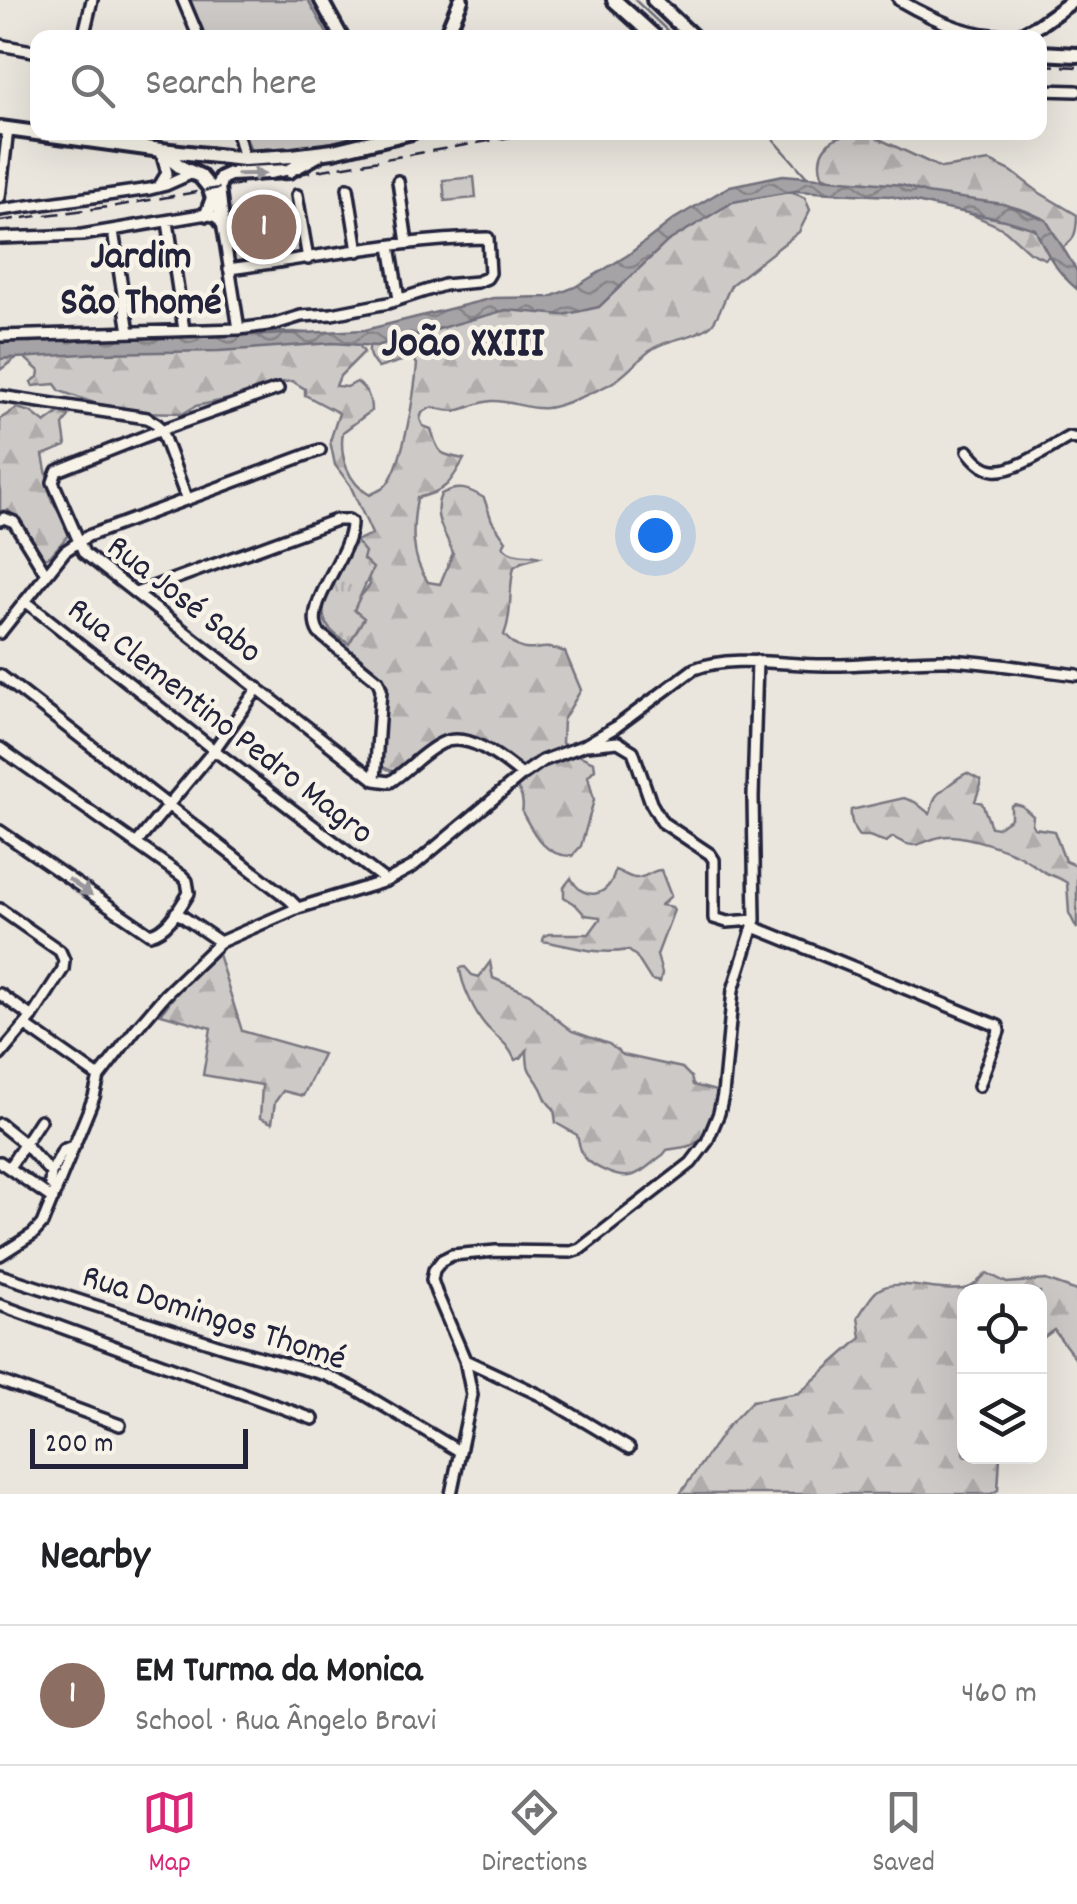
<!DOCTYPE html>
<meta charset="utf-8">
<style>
body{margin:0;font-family:Dekko,sans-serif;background:#f2f2f2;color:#202124}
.controls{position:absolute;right:30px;bottom:30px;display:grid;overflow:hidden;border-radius:20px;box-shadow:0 10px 40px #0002}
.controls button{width:90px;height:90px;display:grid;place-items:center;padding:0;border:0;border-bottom:2px solid #e0e0e0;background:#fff;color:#202124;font:50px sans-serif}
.scale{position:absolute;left:30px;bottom:25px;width:218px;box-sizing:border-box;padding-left:10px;border:5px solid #22223b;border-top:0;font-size:28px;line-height:35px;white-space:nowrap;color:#22223b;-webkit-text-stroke:8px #f7f3e8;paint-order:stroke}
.you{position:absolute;left:655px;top:535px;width:35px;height:35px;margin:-25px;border:8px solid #fff;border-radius:50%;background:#1a73e8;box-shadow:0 0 0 15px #1a73e833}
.badge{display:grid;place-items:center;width:65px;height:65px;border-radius:50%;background:#db2777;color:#fff;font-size:32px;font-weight:700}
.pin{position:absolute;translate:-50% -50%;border:5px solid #fff;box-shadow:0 2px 10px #0006}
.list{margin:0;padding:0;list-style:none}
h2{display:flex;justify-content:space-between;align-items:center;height:130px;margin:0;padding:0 40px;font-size:42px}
h2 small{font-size:32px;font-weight:400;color:#757577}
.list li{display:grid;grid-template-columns:65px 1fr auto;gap:30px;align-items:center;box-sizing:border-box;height:140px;padding:0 40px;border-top:2px solid #e0e0e0}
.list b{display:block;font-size:38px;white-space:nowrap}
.list p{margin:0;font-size:32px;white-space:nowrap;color:#757577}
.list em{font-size:32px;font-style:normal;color:#757577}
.icon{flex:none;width:55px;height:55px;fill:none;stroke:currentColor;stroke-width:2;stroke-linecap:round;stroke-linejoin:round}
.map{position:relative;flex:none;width:1077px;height:1494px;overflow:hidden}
.search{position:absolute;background:#fff;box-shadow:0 10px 40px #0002;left:30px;right:30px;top:30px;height:110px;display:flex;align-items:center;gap:25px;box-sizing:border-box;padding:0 35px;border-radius:20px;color:#757577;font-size:38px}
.sheet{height:270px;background:#fff}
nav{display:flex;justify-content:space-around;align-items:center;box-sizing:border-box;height:140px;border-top:2px solid #e0e0e0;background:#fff;font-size:28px;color:#757577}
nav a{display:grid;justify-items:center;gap:5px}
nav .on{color:#db2777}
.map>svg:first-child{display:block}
.grass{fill:#cdc9c6;stroke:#787680;stroke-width:2.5}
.forest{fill:url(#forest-firs);stroke:#787680;stroke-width:2.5}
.park{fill:url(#park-tufts);stroke:#787680;stroke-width:2.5}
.water{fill:url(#water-waves);stroke:#716f7b;stroke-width:2.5}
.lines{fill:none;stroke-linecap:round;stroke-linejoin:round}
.stream{stroke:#716f7b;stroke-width:2.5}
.street-casing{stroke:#22223b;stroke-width:16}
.secondary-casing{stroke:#22223b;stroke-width:19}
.primary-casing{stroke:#22223b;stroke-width:20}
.street{stroke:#f7f3e8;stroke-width:9}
.secondary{stroke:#f7f3e8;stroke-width:11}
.primary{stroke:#f7f3e8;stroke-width:12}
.rail{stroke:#22223b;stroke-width:2.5;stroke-dasharray:15 8;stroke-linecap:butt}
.oneway{fill:#97959a}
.labels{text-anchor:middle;stroke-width:9;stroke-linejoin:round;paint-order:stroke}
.street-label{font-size:35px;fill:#22223b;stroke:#f7f3e8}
.quarter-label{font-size:40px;font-weight:bold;fill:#22223b;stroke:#f7f3e8}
.district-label{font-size:45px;font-weight:bold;fill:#22223b;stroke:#f7f3e8}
</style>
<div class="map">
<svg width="1077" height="1494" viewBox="0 0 1077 1494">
<defs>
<pattern id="forest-firs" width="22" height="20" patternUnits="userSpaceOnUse" patternTransform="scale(2.5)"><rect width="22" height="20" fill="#cdc9c6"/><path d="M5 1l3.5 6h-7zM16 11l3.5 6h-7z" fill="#b0acab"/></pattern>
<pattern id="park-tufts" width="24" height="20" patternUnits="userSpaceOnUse" patternTransform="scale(2.5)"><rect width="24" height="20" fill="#cdc9c6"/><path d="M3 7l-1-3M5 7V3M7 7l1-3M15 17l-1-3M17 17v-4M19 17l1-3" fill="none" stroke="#b0acab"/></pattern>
<pattern id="water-waves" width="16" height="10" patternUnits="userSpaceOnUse" patternTransform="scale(2.5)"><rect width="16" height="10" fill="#a6a3a6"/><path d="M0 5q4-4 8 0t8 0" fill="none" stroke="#878488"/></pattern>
</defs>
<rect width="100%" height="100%" fill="#eae6de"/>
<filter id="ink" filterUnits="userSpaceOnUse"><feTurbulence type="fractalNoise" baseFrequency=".01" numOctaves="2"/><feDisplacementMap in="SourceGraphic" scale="20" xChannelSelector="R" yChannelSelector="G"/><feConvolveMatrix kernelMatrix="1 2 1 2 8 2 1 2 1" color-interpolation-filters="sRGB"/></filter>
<g filter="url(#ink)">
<!-- grass -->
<path class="grass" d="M189 0H308L329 37H205Z
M244 133H363L360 136 321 145 252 152Z
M474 177 476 198 445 201 443 180Z"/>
<!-- forest -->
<path class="forest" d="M851 134H863L875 137 941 168 990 161 1011 171 1040 193 1077 215C1077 245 1068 243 1045 259L1029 252 1006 231 996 225 939 200 867 182 833 181 822 176C815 153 827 137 851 134Z
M784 188 805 198 810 210 799 232 732 284C725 295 719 318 711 325 695 338 671 338 654 348 640 357 631 370 618 379 605 388 561 407 546 408 527 410 511 400 492 401 464 404 465 417 432 407L422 413 420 419 423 426 431 429C439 454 438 454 464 459 450 484 446 491 417 498 412 527 410 557 428 582L440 584 453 553C445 531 431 517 441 494 458 485 468 488 484 498L492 521 506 541 503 546C512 558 528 553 540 557L522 562 514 567C508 592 513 612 504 635 530 663 534 639 565 652L581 690 563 720 562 743 571 752 594 762 595 769 588 776 594 800 581 846 572 856C544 857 533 832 522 812 525 799 520 789 510 780L515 774 507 758 449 741V746L443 744 411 766 394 772 380 766 381 678 360 657 316 626 319 612C348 618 353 605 370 585 366 569 357 558 351 543L372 534 350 485 335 465 330 441 339 413 305 395V389L292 381 271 384 266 390 239 397 196 406 184 413 136 412 97 404 60 391 55 384 33 386 31 382 38 377 39 371 24 357 16 358 0 370V345L158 342 177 335 294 332 353 337 364 352 340 376 336 386 347 387 357 382C367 390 371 397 371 411L343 432C339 456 348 483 370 495 374 492 380 491 384 487 403 471 415 390 417 364L411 358 378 368C369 358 366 352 372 338L427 333 509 306 572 298 717 195Z
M17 408 31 412 45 423 60 412 69 416 63 425 66 446 43 455 52 501 71 532 51 555 40 561 27 530 8 510 0 511V419Z
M967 773 980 780 981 785 975 801 982 803 991 827 997 828 1011 818V806L1015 804 1022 806 1033 816 1032 824 1034 828 1054 831 1065 861 1077 866V929L1069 913 1067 883C1061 878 1054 877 1046 873 1037 868 1029 861 1020 856 1004 848 970 837 952 836 922 835 922 856 893 837L886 842 869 836H859C853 830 850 818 851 810L904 798 915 802 930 814C932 809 933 803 935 798 938 792 960 776 967 773Z
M615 870C622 872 628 877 635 878 645 879 651 870 661 870L671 896 661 905 672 907 674 910 657 955 662 973 660 982 651 980 636 956 628 950C600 956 571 946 543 941L544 936 549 934H589L600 919V917L585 915 575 904 564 897V887L571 878C583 902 610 898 615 870Z
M218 954 242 1031 323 1054 303 1096 283 1091 275 1102 272 1123 260 1118 262 1085 203 1075 211 1028 161 1014C177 990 196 972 218 954Z
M490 962 493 978 530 994 555 1018 572 1031 609 1044 623 1055 682 1068 691 1077 693 1085 716 1091C719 1111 711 1135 692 1145 685 1148 675 1148 667 1150L663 1155C652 1162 642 1174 629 1176 616 1178 594 1167 585 1158 580 1152 579 1143 577 1135L556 1123 554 1109C545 1101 546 1098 541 1088 531 1069 527 1076 527 1050L521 1058 515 1060C506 1041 501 1042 488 1028 476 1016 461 984 460 968L465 967 472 975 479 977Z
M987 1273 1007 1283 1046 1280 1077 1291V1361L1054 1330 1040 1340V1292H964V1456L1000 1457 998 1490 991 1494H680L727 1427 752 1401 799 1393 861 1338 858 1317C864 1309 870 1296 878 1290 898 1276 942 1295 968 1288 975 1286 981 1278 987 1273Z"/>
<!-- park -->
<path class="park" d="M356 541 365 552 363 559 373 568 354 610 364 618 349 644C333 634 320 625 324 604Z"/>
<!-- water -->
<path class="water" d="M783 175 902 185 926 193 1003 204 1026 211 1046 220 1077 271V289C1057 273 1046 252 1035 229L1005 220 946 209 890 196 795 191 733 202 667 242 599 307 563 315 506 310 376 346 333 343 219 351 100 353 0 359V343L27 340 265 335 365 330 493 298 550 297 575 287 628 255 674 219 730 186Z"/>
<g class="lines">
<!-- stream -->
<path class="stream" d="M635 0 675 38
M767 132 806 176"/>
<defs>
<path id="street" d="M183 0 199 38
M899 0C935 21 979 41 1021 34
M83 38 92 0
M0 45 38 52
M1040 90 1077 91
M237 132 244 159
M398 181 407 243
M159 186 167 173 161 152
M348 188 358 251
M297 195 308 259
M0 197 8 129
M0 210 150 189 166 185 193 173
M168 222 184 330
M113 231 129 332
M0 238 82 235 207 214 216 217 222 222 239 329
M390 246 399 299
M0 336 239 329 275 324 301 316 332 314 388 303 444 285 477 282 487 278 490 273 488 238C401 239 315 258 229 269
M278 389 161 430 57 471 53 482 84 553 375 780 390 782C407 771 423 752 442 743 469 731 502 759 522 775
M0 396 147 418 157 424 161 430 187 500
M968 451C974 459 983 469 994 470 1014 473 1051 447 1069 437L1077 439
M0 520 4 518 14 522 46 574
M136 593 336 520H348L351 522C352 556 301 605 319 633L378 681 381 689 375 780
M25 601 214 750 386 881
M0 633 65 551 88 536 320 450
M0 675 290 900 298 908
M587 745 618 742 633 751 651 803 662 822 710 854 714 860V918L727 922 755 920
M0 748 182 876 187 881 189 893C179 909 168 930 150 934L0 831
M136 844 214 750 258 688
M0 909 60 951 64 960 63 969 32 1017 0 1055
M176 912 220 942
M754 927 998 1026 999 1031 979 1086
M0 994 32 1017
M26 1026 99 1077
M0 1124 25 1144 51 1173
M0 1162 53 1199
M12 1163 40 1120
M56 1191 50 1183 51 1173 63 1150 75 1145
M0 1255 33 1234 42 1224 94 1097 99 1077 135 1030 165 995 220 942 298 908 386 881 412 867 522 775 542 761 585 745 616 727 694 669C733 654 783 665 824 665 865 666 906 659 947 660 990 662 1034 670 1077 675
M0 1275 224 1347 326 1375 354 1388 459 1451
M0 1305 313 1419
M465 1360 540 1395 629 1448
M0 1381 120 1425
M451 1494 472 1395 465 1360 436 1292 432 1280 434 1270 442 1260 452 1255 496 1251 571 1252 580 1249 691 1163 707 1142 719 1113 723 1095 733 990 755 920 753 797 757 661"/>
<path id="secondary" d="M321 0 342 38
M1015 38 1039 25 1074 0"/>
<path id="primary" d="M614 0 656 38
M654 0 694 38
M1029 31V38
M445 38 461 0
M1040 53 1077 55
M0 128 161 150 244 159 292 156 333 151 412 132
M162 152 182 168 200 176 209 187 213 198 207 214
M222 222 218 187 221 178 230 174 289 171 318 155"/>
</defs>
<!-- street casing -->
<use href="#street" class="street-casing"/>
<!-- secondary casing -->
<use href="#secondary" class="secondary-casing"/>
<!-- primary casing -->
<use href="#primary" class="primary-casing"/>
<!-- street -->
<use href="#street" class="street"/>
<!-- secondary -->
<use href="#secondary" class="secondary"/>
<!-- primary -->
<use href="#primary" class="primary"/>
<!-- rail -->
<path class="rail" d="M1040 65 1077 67
M0 221 116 206 540 132"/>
</g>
<!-- one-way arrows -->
<defs><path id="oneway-solid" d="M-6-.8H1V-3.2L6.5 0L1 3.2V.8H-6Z" transform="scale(2.5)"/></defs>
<g class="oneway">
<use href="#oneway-solid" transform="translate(251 174) rotate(-1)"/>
<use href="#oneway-solid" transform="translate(80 887) rotate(35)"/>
</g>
</g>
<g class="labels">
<!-- street labels -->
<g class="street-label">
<text transform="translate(186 597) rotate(38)" y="12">Rua José Sabo</text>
<text transform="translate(222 719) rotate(38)" y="12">Rua Clementino Pedro Magro</text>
<text transform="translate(215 1315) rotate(18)" y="12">Rua Domingos Thomé</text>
</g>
<!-- quarter labels -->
<g class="quarter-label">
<text x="141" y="267">Jardim<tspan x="141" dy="46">São Thomé</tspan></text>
</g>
<!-- district labels -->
<g class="district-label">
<text x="463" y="355">João XXIII</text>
</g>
</g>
</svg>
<div class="controls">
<button><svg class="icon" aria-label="locate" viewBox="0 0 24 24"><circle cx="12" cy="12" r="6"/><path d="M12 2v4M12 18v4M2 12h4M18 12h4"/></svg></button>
<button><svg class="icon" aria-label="layers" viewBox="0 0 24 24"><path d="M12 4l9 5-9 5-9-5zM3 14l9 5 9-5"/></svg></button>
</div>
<div class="scale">200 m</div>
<div class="you"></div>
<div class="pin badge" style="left:264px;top:227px;background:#8d6e63">1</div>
<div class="search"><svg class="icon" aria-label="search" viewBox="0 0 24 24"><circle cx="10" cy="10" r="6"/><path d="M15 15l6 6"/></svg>Search here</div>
</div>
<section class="sheet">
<h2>Nearby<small></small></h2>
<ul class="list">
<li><span class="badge" style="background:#8d6e63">1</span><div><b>EM Turma da Monica</b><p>School · Rua Ângelo Bravi</p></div><em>460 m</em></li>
</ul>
</section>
<nav>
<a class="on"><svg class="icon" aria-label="map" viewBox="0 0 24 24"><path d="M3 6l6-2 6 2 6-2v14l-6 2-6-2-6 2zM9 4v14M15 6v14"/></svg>Map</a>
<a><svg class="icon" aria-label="directions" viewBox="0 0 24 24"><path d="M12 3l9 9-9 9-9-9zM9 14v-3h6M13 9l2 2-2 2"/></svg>Directions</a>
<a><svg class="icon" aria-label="saved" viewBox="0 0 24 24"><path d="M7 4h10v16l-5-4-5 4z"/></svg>Saved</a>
</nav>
